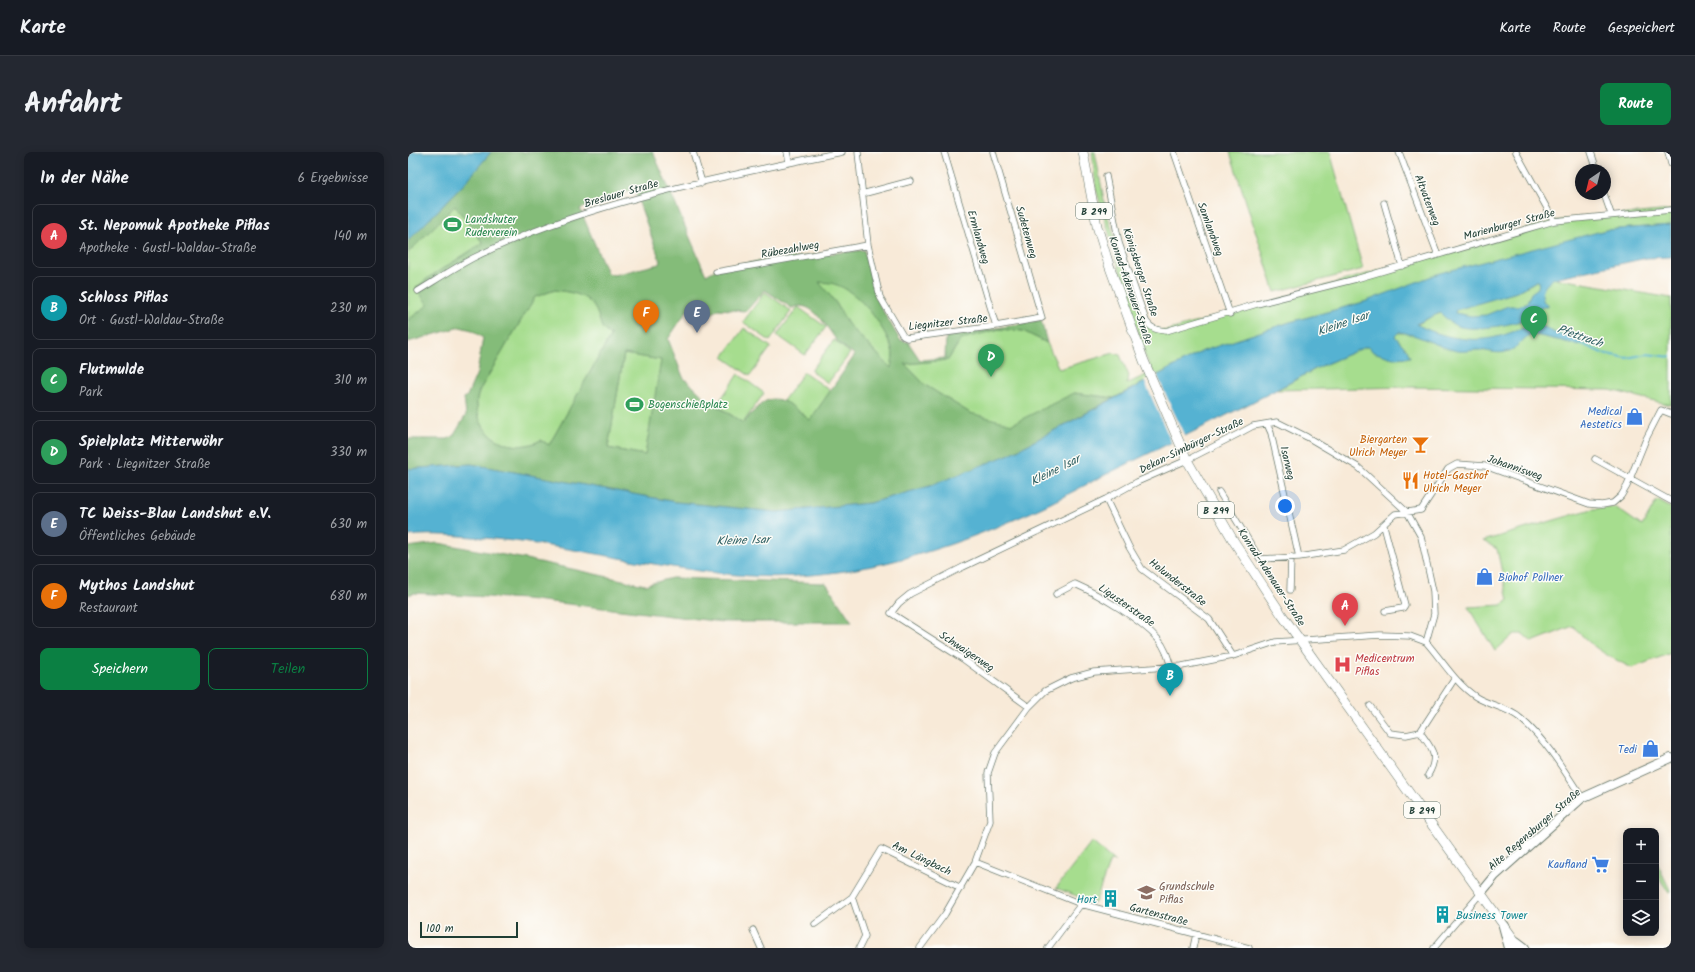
<!DOCTYPE html>
<html lang="de">
<meta charset="utf-8">
<style>
body{margin:0;font-family:Kalam,sans-serif;background:#242831;color:#f1f3f6}
.controls{position:absolute;right:12px;bottom:12px;display:grid;overflow:hidden;border-radius:8px;box-shadow:0 2px 10px #0003}
.controls button{width:36px;height:36px;display:grid;place-items:center;padding:0;border:0;border-bottom:1px solid #363941;background:#171b24;color:#f1f3f6;font:20px sans-serif}
.compass{position:absolute;left:1167px;top:12px;width:36px;height:36px;border-radius:50%;background:#171b24;box-shadow:0 2px 10px #0003;rotate:215deg}
.scale{position:absolute;left:12px;bottom:10px;width:98px;box-sizing:border-box;padding-left:4px;border:2px solid #1f3d34;border-top:0;font-size:11px;line-height:14px;white-space:nowrap;color:#1f3d34;-webkit-text-stroke:3px #fdfcf7;paint-order:stroke}
.you{position:absolute;left:877px;top:354px;width:14px;height:14px;margin:-10px;border:3px solid #fff;border-radius:50%;background:#1a73e8;box-shadow:0 0 0 6px #1a73e833}
.badge{display:grid;place-items:center;width:26px;height:26px;border-radius:50%;background:#0b8043;color:#fff;font-size:13px;font-weight:700}
.pin{position:absolute;translate:-50% -33px;filter:drop-shadow(0 1px 2px #0008)}
.pin::after{content:'';position:absolute;top:21px;width:14px;height:12px;background:inherit;clip-path:polygon(0 0,100% 0,50% 100%)}
.list{margin:0;padding:0;list-style:none}
h2{display:flex;justify-content:space-between;align-items:center;height:52px;margin:0;padding:0 16px;font-size:17px}
h2 small{font-size:13px;font-weight:400;color:#9ea1a6}
.list li{display:grid;grid-template-columns:26px 1fr auto;gap:12px;align-items:center;box-sizing:border-box;height:64px;margin:0 8px 8px;padding:0 8px;border:1px solid #363941;border-radius:8px}
.list b{display:block;font-size:15px;white-space:nowrap}
.list p{margin:0;font-size:13px;white-space:nowrap;color:#9ea1a6}
.list em{font-size:13px;font-style:normal;color:#9ea1a6}
.actions{display:flex;gap:8px;padding:12px 16px}
.actions a{flex:1;padding:9px 0;border:1px solid #0b8043;border-radius:8px;text-align:center;font-size:14px;color:#0b8043}
.actions .main{background:#0b8043;color:#fff}
.icon{flex:none;width:22px;height:22px;fill:none;stroke:currentColor;stroke-width:2;stroke-linecap:round;stroke-linejoin:round}
.map{position:relative;flex:none;width:1263px;height:796px;overflow:hidden;border-radius:8px}
header{display:flex;align-items:center;gap:24px;box-sizing:border-box;height:56px;padding:0 20px;background:#171b24;border-bottom:1px solid #363941}
header strong{font-size:19px}
nav{display:flex;gap:22px;margin-inline-start:auto;font-size:14px}
.intro{display:flex;align-items:center;justify-content:space-between;box-sizing:border-box;height:96px;padding:0 24px}
h1{margin:0;font-size:28px}
.button{padding:10px 18px;border-radius:8px;background:#0b8043;color:#fff;font-size:14px;font-weight:700}
main{display:flex;gap:24px;padding:0 24px}
aside{flex:1;background:#171b24;border-radius:8px;box-shadow:0 2px 10px #0003}
.map>svg:first-child{display:block}
.green{fill:#a6dd8e;stroke:#628d61}
.forest{fill:#84bc79;stroke:#527c56;fill-rule:evenodd}
.water{fill:#54b2d2;stroke:#3a7883;fill-rule:evenodd}
.pier{fill:#f8ead8}
.lines{fill:none;stroke-linecap:round;stroke-linejoin:round}
.stream{stroke:#54b2d2;stroke-width:2}
.street-casing{stroke:#6b7a6d;stroke-width:7}
.secondary-casing{stroke:#6b7a6d;stroke-width:10}
.primary-casing{stroke:#6b7a6d;stroke-width:10}
.highway-casing{stroke:#6b7a6d;stroke-width:12}
.street{stroke:#fff;stroke-width:5.5}
.secondary{stroke:#fff;stroke-width:8}
.primary{stroke:#fff;stroke-width:9}
.highway{stroke:#fff;stroke-width:10}
.labels{text-anchor:middle;stroke-width:3;stroke-linejoin:round;paint-order:stroke}
.shield{fill:#fdfcf7;stroke:#62766e;stroke-width:1}
.shield-label{font-size:10px;font-weight:bold;fill:#1f3d34}
.street-label{font-size:11px;fill:#1f3d34;stroke:#fdfcf7}
.leisure-label{font-size:11px;fill:#27864d;stroke:#fdfcf7;text-anchor:start}
.shop-label{font-size:11px;fill:#366cbe;stroke:#fdfcf7;text-anchor:end}
.food-label{font-size:11px;fill:#c56008;stroke:#fdfcf7;text-anchor:end}
.health-label{font-size:11px;fill:#be3a42;stroke:#fdfcf7;text-anchor:start}
.education-label{font-size:11px;fill:#785e54;stroke:#fdfcf7;text-anchor:start}
.culture-label{font-size:11px;fill:#0d838f;stroke:#fdfcf7;text-anchor:end}
.water-label{font-size:12px;font-style:italic;fill:#2f6063;stroke:#fdfcf7}
</style>
<header>
<strong>Karte</strong>
<nav><a>Karte</a><a>Route</a><a>Gespeichert</a></nav>
</header>
<div class="intro"><h1>Anfahrt</h1><a class="button">Route</a></div>
<main>
<aside>
<h2>In der Nähe<small>6 Ergebnisse</small></h2>
<ul class="list">
<li><span class="badge" style="background:#e0444e">A</span><div><b>St. Nepomuk Apotheke Piflas</b><p>Apotheke · Gustl-Waldau-Straße</p></div><em>140 m</em></li>
<li><span class="badge" style="background:#0f9aa8">B</span><div><b>Schloss Piflas</b><p>Ort · Gustl-Waldau-Straße</p></div><em>230 m</em></li>
<li><span class="badge" style="background:#2e9e5b">C</span><div><b>Flutmulde</b><p>Park</p></div><em>310 m</em></li>
<li><span class="badge" style="background:#2e9e5b">D</span><div><b>Spielplatz Mitterwöhr</b><p>Park · Liegnitzer Straße</p></div><em>330 m</em></li>
<li><span class="badge" style="background:#5c6f8a">E</span><div><b>TC Weiss-Blau Landshut e.V.</b><p>Öffentliches Gebäude</p></div><em>630 m</em></li>
<li><span class="badge" style="background:#e8710a">F</span><div><b>Mythos Landshut</b><p>Restaurant</p></div><em>680 m</em></li>
</ul>
<div class="actions"><a class="main">Speichern</a><a>Teilen</a></div>
</aside>
<div class="map">
<svg width="1263" height="796" viewBox="0 0 1263 796">
<rect width="100%" height="100%" fill="#fdfcf7"/>
<filter id="ink" filterUnits="userSpaceOnUse"><feTurbulence type="fractalNoise" baseFrequency=".025" numOctaves="2"/><feDisplacementMap in="SourceGraphic" scale="8" xChannelSelector="R" yChannelSelector="G"/><feConvolveMatrix kernelMatrix="1 2 1 2 8 2 1 2 1" color-interpolation-filters="sRGB"/></filter>
<filter id="wash" filterUnits="userSpaceOnUse"><feTurbulence type="fractalNoise" baseFrequency=".012" numOctaves="4" result="noise"/><feDisplacementMap in="SourceGraphic" scale="16" xChannelSelector="R" yChannelSelector="G"/><feGaussianBlur stdDeviation="0.9" result="paint"/><feColorMatrix in="noise" values="0 0 0 0 0 0 0 0 0 0 0 0 0 0 0 0 0 1.4 0 .05"/><feComposite in="paint" operator="in"/></filter>
<g filter="url(#wash)">
<rect width="100%" height="100%" fill="#f8ead8"/>
<!-- green -->
<path class="green" d="M684 0H687L698 59 731 160 742 175 758 179 1146 69 1263 58V73L1198 78 994 137 956 150 882 170 795 199 706 246 666 241 597 299 562 261 517 233 497 212 540 208 553 187 591 177 615 179 639 191 651 217 706 201 712 203 721 224 718 232 745 220 737 204 688 37Z
M822 0H922L955 117 867 140Z
M47 54 75 91 20 126 10 139 21 153 0 168V101Z
M1146 126 1263 146V253L1202 238 999 235 869 238 911 215 957 195H961C969 205 987 204 999 206V198L987 184 988 181H996L1023 164 1109 140 1130 128Z
M410 130C415 131 421 130 426 131 450 138 477 174 484 198 486 203 484 211 483 216L440 172 428 151Z
M147 138C169 141 184 143 191 166 194 176 194 178 203 183L141 293 133 288C107 303 70 287 69 254 68 249 70 244 71 239L127 145Z
M357 140 383 159 362 189 335 170Z
M390 155 418 175 397 203 369 183Z
M336 176 363 195 342 224 315 205Z
M426 188 442 201 420 231 403 219Z
M216 202 254 208 237 303 200 296Z
M396 220 423 239 402 268 375 249Z
M330 222 356 241 335 271 309 253Z
M1249 348 1263 356V501L1224 516C1196 502 1186 497 1165 474L1124 490 1115 482H1106L1087 499 1060 455 1094 453 1100 448 1089 397 1075 389 1184 357 1207 355 1234 374Z
M684 690 707 710 702 709 687 751 648 736Z
M1249 711 1263 740 1261 741 1248 721Z"/>
<!-- forest -->
<path class="forest" d="M83 0H245L298 123 307 118 346 110 456 98 468 147 492 188 500 190 512 208 537 206 538 185 633 168 639 191 615 179 591 177 553 187 540 208 497 212 517 233 562 261 604 272 666 241 706 246 602 302 564 318 522 334 462 351 369 360 268 350 63 312 0 317V287H40L46 283 58 263 56 246 59 244 69 221 75 186 64 178 52 175 0 190V168L20 153 8 136 20 126 75 91 47 54 0 101V89L56 32ZM226 37 252 108 251 112 206 123 199 121 172 57ZM411 130C416 131 422 130 426 132 451 139 476 174 484 197 486 203 484 210 483 216L440 172 428 151ZM147 138C168 141 184 143 191 166 194 176 194 178 203 183L141 293 133 288C107 303 70 287 69 254 68 249 70 244 71 239L127 145ZM357 138 384 156C405 146 419 177 430 190 435 195 442 199 447 203L402 268C391 260 373 241 358 249 350 253 341 265 335 271L298 247 275 225 260 187 285 150 302 163 310 157 338 159ZM216 202 253 208 237 303 200 296Z
M30 391 118 407 237 433 264 426 418 431 444 470H315L117 447 6 441 0 443V395Z"/>
<!-- water -->
<path class="water" d="M0 0H83L56 32 0 89Z
M1263 73V105L1239 106 1146 126C1137 133 1131 140 1136 150L1140 153V155H1133C1128 161 1120 166 1112 169 1098 174 1060 180 1047 173 1042 171 1037 165 1032 161L1008 172C1032 185 1065 192 1092 184 1104 181 1118 173 1131 174 1138 174 1143 180 1150 182 1160 184 1169 183 1177 188L1171 193 1123 182C1115 186 1110 196 1101 199 1090 203 1082 199 1071 198 1064 198 1057 200 1049 199 1029 195 1011 182 991 180L987 184 999 198 1002 205 985 206 965 200 961 195H957L911 215C845 251 777 284 709 317 676 333 644 352 610 366 523 404 425 432 329 423 244 416 162 393 77 386 51 384 26 381 0 384V317L63 312 268 350 369 360 462 351 522 334 602 302 795 199 882 170 956 150 1032 121 1198 78ZM1128 129H1131L1130 136 1123 141 1118 152 1109 154H1100L1078 163 1063 164 1047 161 1048 158 1109 140Z"/>
<!-- pier -->
<path class="pier" d="M748 221 777 285 764 292 736 228Z"/>
<g class="lines">
<!-- stream -->
<path class="stream" d="M1172 191 1194 201 1219 206 1239 202 1263 205"/>
</g>
</g>
<g filter="url(#ink)">
<g class="lines">
<defs>
<path id="street" d="M285 0 294 31
M379 0 381 10
M450 0 460 93 472 145 495 184 499 186 588 174 634 166 585 0
M536 0 588 174
M766 0 822 162
M991 0 1030 103
M1108 0 1146 69
M1183 0 1189 18
M1260 0 1263 12
M698 24 711 91 738 169C743 177 749 178 758 179L849 152 948 127 1146 69 1263 58
M454 42 503 29
M1196 42 1203 62
M976 51 994 114
M308 120 460 93
M10 139C28 128 46 116 65 106 175 51 313 25 434 0
M1187 307 1263 349
M811 340 852 407 891 405 863 281 859 272
M698 347 721 395 734 417 801 467 825 504
M976 374 997 453 995 456 977 459
M891 405 936 398 966 381 987 362 1013 358 1040 317 1049 312 1077 314 1181 352 1194 353 1205 351 1213 344 1219 334 1238 287 1253 258 1263 262
M882 438 883 405
M648 442 667 432C692 443 732 467 750 487 757 495 760 505 763 515
M962 554 982 581 998 583 1012 580 1047 526
M621 555 555 507 483 461 491 451 502 442 555 415 698 347 729 330 779 308 832 281 845 274 869 270 899 285 950 315 999 360 1013 385 1025 439 1026 462 1018 490C1034 508 1048 532 1068 545 1083 554 1099 555 1112 566 1138 588 1156 618 1174 646
M1012 580C1023 596 1032 603 1020 623
M567 710 673 752 841 796
M444 745 473 697 553 736
M407 772 444 745 457 784 451 796
M345 778 353 796
M512 796 537 762 567 710 582 669 580 621 587 601 621 555 637 539 663 526 686 520 774 514 825 504 867 490 972 483 1002 484 1018 490
M640 796 673 752
M785 796 788 782
M1026 796 1073 741"/>
<path id="secondary" d="M1073 741 1087 724 1174 646 1263 606"/>
<path id="primary" d="M675 0 689 74 701 113 736 209 779 308 825 388 874 463 1112 796"/>
<path id="highway" d="M1096 774 1102 796
M1108 790 1116 796"/>
</defs>
<!-- street casing -->
<use href="#street" class="street-casing"/>
<!-- secondary casing -->
<use href="#secondary" class="secondary-casing"/>
<!-- primary casing -->
<use href="#primary" class="primary-casing"/>
<!-- highway casing -->
<use href="#highway" class="highway-casing"/>
<!-- street -->
<use href="#street" class="street"/>
<!-- secondary -->
<use href="#secondary" class="secondary"/>
<!-- primary -->
<use href="#primary" class="primary"/>
<!-- highway -->
<use href="#highway" class="highway"/>
</g>
</g>
<!-- icons -->
<defs>
<symbol id="stadium-bare" viewBox="-9 -9 18 18"><path d="M0-5a6.5 5 0 1 0 0 10a6.5 5 0 1 0 0-10ZM-3.5-1.8h7v3.6h-7Z" fill="#2e9e5b" stroke="#fdfcf7" stroke-width="2.5" paint-order="stroke"/></symbol>
<symbol id="shop-bare" viewBox="-9 -9 18 18"><path d="M-5-2.5h2.3a2.7 3.5 0 0 1 5.4 0H5L5.5 6h-11ZM-1.5-2.5h3a1.5 2.3 0 0 0-3 0Z" fill="#3f7fe0" stroke="#fdfcf7" stroke-width="2.5" paint-order="stroke"/></symbol>
<symbol id="bar-bare" viewBox="-9 -9 18 18"><path d="M-6-5H6L.8 .8V4.5H3.5V6h-7V4.5H-.8V.8Z" fill="#e8710a" stroke="#fdfcf7" stroke-width="2.5" paint-order="stroke"/></symbol>
<symbol id="restaurant-bare" viewBox="-9 -9 18 18"><path d="M-5-6h1v4h1v-4h1v4h1v-4h1v5L-1.5 .5V6h-2V.5L-5-1ZM5-6V6H3V1.5H1.5Q1.5-4 5-6Z" fill="#e8710a" stroke="#fdfcf7" stroke-width="2.5" paint-order="stroke"/></symbol>
<symbol id="hospital-bare" viewBox="-9 -9 18 18"><path d="M-5-5h3v3.5h4V-5h3V5h-3V1.5h-4V5h-3Z" fill="#e0444e" stroke="#fdfcf7" stroke-width="2.5" paint-order="stroke"/></symbol>
<symbol id="supermarket-bare" viewBox="-9 -9 18 18"><path d="M-6-5.5h2.5l.6 2H6L4.5 2H-2.5L-4.4-4H-6ZM-1.5 3.2a1.3 1.3 0 1 0 .1 0ZM3 3.2a1.3 1.3 0 1 0 .1 0Z" fill="#3f7fe0" stroke="#fdfcf7" stroke-width="2.5" paint-order="stroke"/></symbol>
<symbol id="school-bare" viewBox="-9 -9 18 18"><path d="M0-5L7-2L0 1L-7-2ZM-4 1L0 2.5L4 1V4Q0 6-4 4Z" fill="#8d6e63" stroke="#fdfcf7" stroke-width="2.5" paint-order="stroke"/></symbol>
<symbol id="building-bare" viewBox="-9 -9 18 18"><path d="M-4-6H4V6H1V3H-1V6H-4ZM-2.5-4.3h1.7v1.8h-1.7ZM.8-4.3h1.7v1.8H.8ZM-2.5-1h1.7V.8h-1.7ZM.8-1h1.7V.8H.8Z" fill="#0f9aa8" stroke="#fdfcf7" stroke-width="2.5" paint-order="stroke"/></symbol>
</defs>
<g fill-rule="evenodd">
<use href="#stadium-bare" x="32" y="60" width="25" height="25"/>
<use href="#stadium-bare" x="214" y="240" width="25" height="25"/>
<use href="#shop-bare" x="1214" y="252" width="25" height="25"/>
<use href="#bar-bare" x="1000" y="280" width="25" height="25"/>
<use href="#restaurant-bare" x="990" y="316" width="25" height="25"/>
<use href="#shop-bare" x="1064" y="412" width="25" height="25"/>
<use href="#hospital-bare" x="922" y="500" width="25" height="25"/>
<use href="#shop-bare" x="1230" y="584" width="25" height="25"/>
<use href="#supermarket-bare" x="1180" y="700" width="25" height="25"/>
<use href="#school-bare" x="726" y="728" width="25" height="25"/>
<use href="#building-bare" x="690" y="734" width="25" height="25"/>
<use href="#building-bare" x="1022" y="750" width="25" height="25"/>
</g>
<g class="labels">
<!-- shield labels -->
<g class="shield">
<rect x="668" y="51" width="36" height="16" rx="3"/>
<rect x="790" y="350" width="36" height="16" rx="3"/>
<rect x="996" y="650" width="36" height="16" rx="3"/>
</g>
<g class="shield-label">
<text x="686" y="63">B 299</text>
<text x="808" y="362">B 299</text>
<text x="1014" y="662">B 299</text>
</g>
<!-- street labels -->
<g class="street-label">
<text transform="translate(213 41) rotate(-16)" y="4">Breslauer Straße</text>
<text transform="translate(1020 48) rotate(69)" y="4">Altvaterweg</text>
<text transform="translate(1101 72) rotate(-15)" y="4">Marienburger Straße</text>
<text transform="translate(803 77) rotate(70)" y="4">Samlandweg</text>
<text transform="translate(619 80) rotate(74)" y="4">Sudetenweg</text>
<text transform="translate(571 85) rotate(74)" y="4">Ermlandweg</text>
<text transform="translate(382 97) rotate(-10)" y="4">Rübezahlweg</text>
<text transform="translate(733 120) rotate(72)" y="4">Königsberger Straße</text>
<text transform="translate(723 138) rotate(71)" y="4">Konrad-Adenauer-Straße</text>
<text transform="translate(540 170) rotate(-6)" y="4">Liegnitzer Straße</text>
<text transform="translate(783 293) rotate(-26)" y="4">Dekan-Simbürger-Straße</text>
<text transform="translate(880 311) rotate(77)" y="4">Isarweg</text>
<text transform="translate(1107 315) rotate(19)" y="4">Johannisweg</text>
<text transform="translate(864 425) rotate(57)" y="4">Konrad-Adenauer-Straße</text>
<text transform="translate(770 430) rotate(38)" y="4">Holunderstraße</text>
<text transform="translate(719 453) rotate(35)" y="4">Ligusterstraße</text>
<text transform="translate(559 499) rotate(34)" y="4">Schwaigerweg</text>
<text transform="translate(1126 677) rotate(-41)" y="4">Alte Regensburger Straße</text>
<text transform="translate(514 706) rotate(26)" y="4">Am Längbach</text>
<text transform="translate(751 762) rotate(15)" y="4">Gartenstraße</text>
</g>
<!-- leisure labels -->
<g class="leisure-label">
<text x="57" y="71">Landshuter<tspan x="57" dy="13">Ruderverein</tspan></text>
<text x="240" y="256">Bogenschießplatz</text>
</g>
<!-- shop labels -->
<g class="shop-label">
<text x="1214" y="263">Medical<tspan x="1214" dy="13">Aestetics</tspan></text>
<text x="1090" y="429" text-anchor="start">Biohof Pollner</text>
<text x="1229" y="601">Tedi</text>
<text x="1179" y="716">Kaufland</text>
</g>
<!-- food labels -->
<g class="food-label">
<text x="999" y="291">Biergarten<tspan x="999" dy="13">Ulrich Meyer</tspan></text>
<text x="1015" y="327" text-anchor="start">Hotel-Gasthof<tspan x="1015" dy="13">Ulrich Meyer</tspan></text>
</g>
<!-- health labels -->
<g class="health-label">
<text x="947" y="510">Medicentrum<tspan x="947" dy="13">Piflas</tspan></text>
</g>
<!-- education labels -->
<g class="education-label">
<text x="751" y="738">Grundschule<tspan x="751" dy="13">Piflas</tspan></text>
</g>
<!-- culture labels -->
<g class="culture-label">
<text x="689" y="751">Hort</text>
<text x="1048" y="767" text-anchor="start">Business Tower</text>
</g>
<!-- water labels -->
<g class="water-label">
<text transform="translate(935 171) rotate(-19)" y="4">Kleine Isar</text>
<text transform="translate(1172 184) rotate(19)" y="4">Pfettrach</text>
<text transform="translate(647 318) rotate(-27)" y="4">Kleine Isar</text>
<text transform="translate(335 388) rotate(-2)" y="4">Kleine Isar</text>
</g>
</g>
</svg>
<div class="controls">
<button>+</button>
<button>−</button>
<button><svg class="icon" aria-label="layers" viewBox="0 0 24 24"><path d="M12 4l9 5-9 5-9-5zM3 14l9 5 9-5"/></svg></button>
</div>
<svg class="compass" viewBox="-18 -18 36 36"><path d="M0-13l5 13h-10z" fill="#e53935"/><path d="M0 13l5-13h-10z" fill="#9ea1a6"/></svg>
<div class="scale">100 m</div>
<div class="you"></div>
<div class="pin badge" style="left:937px;top:474px;background:#e0444e">A</div>
<div class="pin badge" style="left:762px;top:544px;background:#0f9aa8">B</div>
<div class="pin badge" style="left:1126px;top:187px;background:#2e9e5b">C</div>
<div class="pin badge" style="left:583px;top:225px;background:#2e9e5b">D</div>
<div class="pin badge" style="left:289px;top:181px;background:#5c6f8a">E</div>
<div class="pin badge" style="left:238px;top:181px;background:#e8710a">F</div>
</div>
</main>
